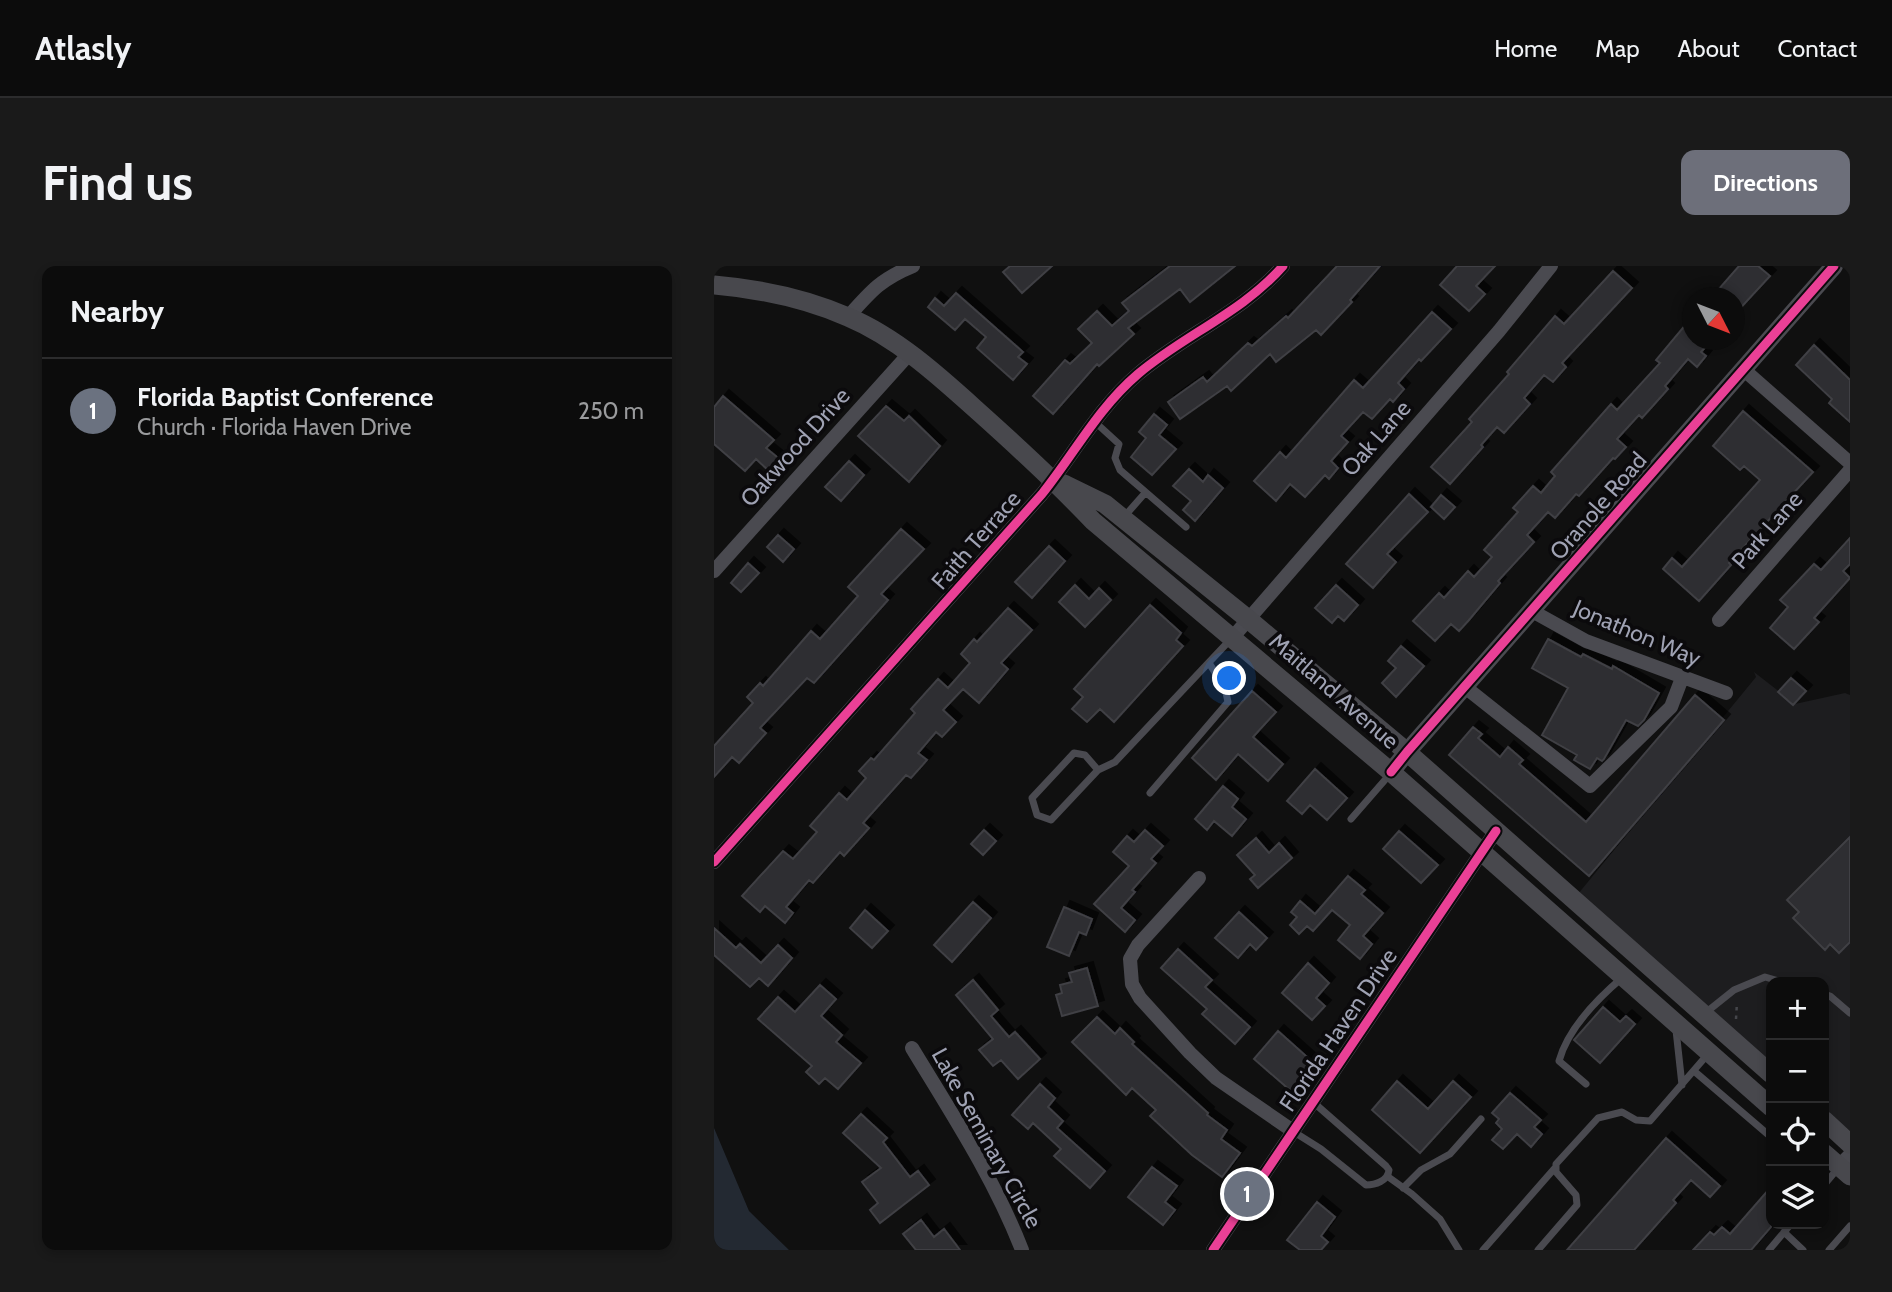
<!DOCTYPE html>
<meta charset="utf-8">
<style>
body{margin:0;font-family:Cabin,sans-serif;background:#1a1a1a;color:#f1f3f6}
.controls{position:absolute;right:21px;bottom:21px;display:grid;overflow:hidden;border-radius:14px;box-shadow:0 4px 10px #0003}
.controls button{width:63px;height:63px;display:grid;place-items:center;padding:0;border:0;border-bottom:2px solid #2c2c2d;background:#0c0c0c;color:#f1f3f6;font:35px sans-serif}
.compass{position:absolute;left:968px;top:21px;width:63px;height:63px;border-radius:50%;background:#0c0c0c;box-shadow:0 4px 10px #0003;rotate:132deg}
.you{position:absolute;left:516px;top:413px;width:24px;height:24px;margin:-18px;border:5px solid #fff;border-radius:50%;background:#1a73e8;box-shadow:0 0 0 10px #1a73e833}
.badge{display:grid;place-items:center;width:46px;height:46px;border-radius:50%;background:#6d6f7a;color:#fff;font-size:23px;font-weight:700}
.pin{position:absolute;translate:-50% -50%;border:4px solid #fff;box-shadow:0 2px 7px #0006}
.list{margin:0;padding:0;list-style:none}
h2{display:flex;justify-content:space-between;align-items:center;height:91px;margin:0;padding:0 28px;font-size:30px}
h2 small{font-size:23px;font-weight:400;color:#9a9b9d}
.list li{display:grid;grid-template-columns:46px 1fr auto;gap:21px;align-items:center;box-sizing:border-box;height:105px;padding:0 28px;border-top:2px solid #2c2c2d}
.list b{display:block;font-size:26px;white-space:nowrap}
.list p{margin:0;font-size:23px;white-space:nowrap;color:#9a9b9d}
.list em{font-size:23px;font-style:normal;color:#9a9b9d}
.icon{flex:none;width:38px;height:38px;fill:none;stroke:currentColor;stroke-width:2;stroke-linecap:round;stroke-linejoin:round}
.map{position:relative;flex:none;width:1136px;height:984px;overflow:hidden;border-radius:14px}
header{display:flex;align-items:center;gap:42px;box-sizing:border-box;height:98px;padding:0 35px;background:#0c0c0c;border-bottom:2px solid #2c2c2d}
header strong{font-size:33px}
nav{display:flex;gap:38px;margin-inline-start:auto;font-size:24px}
.intro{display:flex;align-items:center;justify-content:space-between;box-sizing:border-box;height:168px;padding:0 42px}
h1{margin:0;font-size:49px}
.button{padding:18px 32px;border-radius:14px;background:#6d6f7a;color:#fff;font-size:24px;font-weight:700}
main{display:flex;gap:42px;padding:0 42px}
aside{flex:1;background:#0c0c0c;border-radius:14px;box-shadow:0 4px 10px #0003}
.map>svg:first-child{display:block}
.built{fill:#1d1d1f}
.water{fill:#232932}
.building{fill:#2e2e30;stroke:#3f3f44;stroke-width:2;filter:url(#shadow)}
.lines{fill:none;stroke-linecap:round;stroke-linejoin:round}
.path{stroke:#45464b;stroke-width:2.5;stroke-dasharray:3.5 5;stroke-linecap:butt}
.service{stroke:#4a4a50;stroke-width:7}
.minor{stroke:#4a4a50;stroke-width:14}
.tertiary{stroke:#4a4a50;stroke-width:18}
.secondary{stroke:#48484d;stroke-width:19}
.cycleway-casing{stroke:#0b0a0c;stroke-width:13}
.cycleway{stroke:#ea4096;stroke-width:9}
.labels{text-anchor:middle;stroke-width:7;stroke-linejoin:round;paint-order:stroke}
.street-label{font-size:23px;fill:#9fa2b3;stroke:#0b0a0c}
</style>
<header>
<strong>Atlasly</strong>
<nav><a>Home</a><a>Map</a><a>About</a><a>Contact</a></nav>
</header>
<div class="intro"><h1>Find us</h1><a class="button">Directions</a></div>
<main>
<aside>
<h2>Nearby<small></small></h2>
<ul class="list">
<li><span class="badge" style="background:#6b7280">1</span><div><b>Florida Baptist Conference</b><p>Church · Florida Haven Drive</p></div><em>250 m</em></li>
</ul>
</aside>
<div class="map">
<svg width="1136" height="984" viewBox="0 0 1136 984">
<defs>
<filter id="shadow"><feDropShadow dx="6" dy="-6" stdDeviation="0" flood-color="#0009"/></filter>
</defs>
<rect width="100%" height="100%" fill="#101010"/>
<!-- built -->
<path class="built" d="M1040 406 1081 438 1131 427 1136 429V865L1110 843V716H1057V798L996 745 995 740H991L864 628 1042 411Z"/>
<!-- water -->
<path class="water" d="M0 862 35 945 75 984H0Z"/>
<!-- building -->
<path class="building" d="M296 0H338L308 27 289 6Z
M456 0H521L476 36 466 23 414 62 420 68 385 100 383 98 339 148 319 130 351 94 356 98 378 77 364 63 383 45 398 60 415 45 408 37Z
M623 0H666L636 34 638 36 607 69 602 64 562 96 556 88 517 125 513 120 466 153 454 136 489 111 493 116 534 77 538 80 572 50 574 52Z
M743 0H781L762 20 771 28 755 45 726 19Z
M1025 0H1044L1056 10 1020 49V32H997Z
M899 5 918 22 848 97 852 101 839 116 830 109 810 132 816 138 790 167 783 161 767 179 769 181 736 218 717 201 758 156 755 153 795 108 793 106 841 50 850 58Z
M242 27 309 86 304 91 313 98 299 114 263 82 272 71 251 53 241 64 214 41 221 32 230 40Z
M718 46 737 63 707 95 705 93 684 117 690 123 679 136 676 133 658 153 649 146 627 170 634 176 617 195 624 202 615 213 611 209 591 231 576 218 562 235 540 215 566 186 572 192 640 114 649 122Z
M978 51V74H998L987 86 992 90 983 101 974 93 951 120 954 123 928 152 925 149 903 173 912 181 901 193 899 192 865 230 862 228 841 252 834 246 813 269 820 276 784 315 786 317 755 354 745 365 737 358 721 375 699 355 725 327 730 332 754 305 760 311 778 291 770 284 804 246 799 242 819 220 827 227 841 210 837 206 897 138 903 144 946 97 942 94Z
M1100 79 1136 114V156L1115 137 1118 133 1082 99Z
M9 130 60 174 52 182 68 195 57 207 42 193 31 205 0 178V141Z
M172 140 190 155 195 150 226 180 195 216 144 170Z
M1029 145 1099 206 1015 297 1017 299 985 335 949 303 958 292 968 301 1046 214 1030 200 1026 204 999 180Z
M440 148 453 159 445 169 462 183 438 209 417 191 432 172 425 166Z
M135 195 150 209 127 235 111 221Z
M475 203 489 216 494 209 509 222 481 255 469 244 477 235 459 220Z
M695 228 714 246 673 288 682 296 659 322 632 298Z
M727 229 741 241 730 253 717 241Z
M187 263 210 283 167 328 174 334 100 417 93 412 46 462 52 467 25 497 18 491 0 511V480L39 437 33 431 46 417 49 420 97 365 106 373 144 330 134 321Z
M64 269 80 283 69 296 53 281Z
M1136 272V298L1129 305 1136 312 1100 352 1105 356 1080 383 1056 362 1074 341 1066 334 1100 298 1107 304Z
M335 280 351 295 318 332 301 316Z
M34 297 45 307 27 326 17 317Z
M361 319 375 333 385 322 397 334 371 361 345 336Z
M622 319 644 339 630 355 624 350 618 357 601 342Z
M436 339 467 367 462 374 469 380 400 456 386 443 373 456 358 443 369 431 360 423Z
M294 342 318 364 287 397 294 403 265 437 249 423 229 444 242 456 228 471 222 466 204 487 213 494 197 512 192 509 149 557 155 562 130 590 126 586 99 617 95 614 72 641 79 647 71 657 51 640 46 646 28 630 69 585 79 593 103 566 96 560 125 527 133 534 152 512 145 505 157 492 160 494 201 447 197 443 224 413 234 422 256 397 247 388 260 373 263 376Z
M834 373 867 391 869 388 898 403 899 400 945 427 930 454 924 460 912 454 890 493 888 495 883 492 876 503 860 494 863 489 828 469 854 422 818 402Z
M687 380 710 400 682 431 668 417 682 402 674 395Z
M1077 412 1092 425 1079 439 1064 426Z
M538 425 562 446 539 471 569 498 554 515 524 488 502 514 478 492Z
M981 429 1010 454 875 610 735 489 759 461 768 468 764 472 786 491 794 481 809 494 805 498 872 556Z
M601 503 633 532 613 554 596 539 588 548 573 535Z
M509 520 524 533 518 541 532 553 518 570 500 555 493 564 481 553Z
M270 564 282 575 269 589 257 578Z
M431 564 449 580 437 593 442 597 418 624 421 626 407 642 421 654 411 666 380 638 415 600 399 586 413 570 420 576Z
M685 565 724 599 707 617 669 583Z
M1136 571V676L1125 687 1116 678 1111 684 1079 652 1085 646 1073 634Z
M542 572 555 587 565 577 578 592 544 622 536 613 541 609 523 589Z
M634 610 651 624 647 628 669 647 649 670 658 678 646 693 624 674 636 659 618 644 599 665 593 660 585 668 576 659 583 651 577 646 586 635 601 648Z
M259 636 277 652 238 696 220 679Z
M350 641 378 653 372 669 365 666 355 690 333 681Z
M151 644 174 665 158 682 136 662Z
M525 646 553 672 542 684 536 678 524 692 501 672Z
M0 662 22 682 26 678 47 697 64 679 78 692 54 720 45 712 36 721 0 689Z
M464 683 498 714 491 721 536 761 521 778 488 748 493 743 447 702Z
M594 697 615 717 602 732 611 740 598 754 568 727Z
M373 702 384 740 348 750 342 729 348 727 346 719 358 716 355 707Z
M259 714 284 744 277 750 295 771 301 766 326 793 304 813 287 794 279 800 265 784 279 773 242 729Z
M106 719 122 733 107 750 128 769 122 776 147 797 124 823 111 812 105 818 92 806 98 800 44 753 64 731 81 746Z
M889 741 906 756 912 750 921 758 886 797 860 774Z
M383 751 401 768 406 762 420 776 418 778 494 847 493 849 513 864 507 873 526 887 508 911 478 889 436 850 442 844 418 822 412 829 358 776Z
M564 765 601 798 577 825 540 793Z
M683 815 714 843 739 815 757 831 706 887 658 844Z
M326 818 341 832 334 841 349 855 343 862 391 905 376 922 340 890 347 883 319 857 314 863 298 849Z
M796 827 827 854 820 861 828 868 817 881 803 868 789 883 778 874 788 863 782 857 785 853 778 847Z
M147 848 173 872 169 876 196 911 204 905 215 919 166 957 156 944 164 937 148 916 167 902 129 867Z
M952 872 1006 920 996 931 977 914 959 934 962 937 920 984H853Z
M438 901 463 920 451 936 461 944 449 959 414 931Z
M1057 921V961L1037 984H979L996 966 1000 969 1008 961 1016 968Z
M603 936 621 951 607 970 614 976 607 984H586L573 974Z
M207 954 220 971 230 963 246 984H202L189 968Z"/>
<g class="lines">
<!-- path -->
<path class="path" d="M1022 753 1023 736"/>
<!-- service -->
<path class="service" d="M381 156 405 178 401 192 406 204 472 261
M409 252 431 227
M384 504 371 489 360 487 318 532 323 549 337 554 384 504 401 496 516 374
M436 527 514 436 511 422 495 397
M637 553 677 507
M1110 728 1116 730 1136 747
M990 748 1020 724 1051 711 1068 716
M962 764 968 819
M980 805 1057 871
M872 818 845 795C854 762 883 733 909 711
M580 866 607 883 652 919C661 919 674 915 675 904L672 900 599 836
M673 910 698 928 726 953 745 984
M1110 919 1125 901
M689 922 707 904 736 888 767 853
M1070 966 1089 984
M769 984 840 903
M824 984 863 939 862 929 842 906V898L884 852 908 846 922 854 936 855 994 788
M1055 984 1077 958
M1115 984 1136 960"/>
<!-- minor -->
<path class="minor" d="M134 51C157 25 167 13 199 0
M1029 103 1136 197
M0 305 195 88
M818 345 872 375 1012 427
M1005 354 1136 204
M519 371 785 65 837 0
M751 421 876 520 957 441 968 412
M0 596 328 228C360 188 384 142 424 108 470 69 529 46 569 0
M485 612 424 679 416 693 418 718 426 732 476 787 502 812 579 865
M198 782C238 848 280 912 308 984
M1125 900 1136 889
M499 984 782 565"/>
<!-- tertiary -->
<path class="tertiary" d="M677 506 693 486 1120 0"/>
<!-- secondary -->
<path class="secondary" d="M0 19C46 23 91 32 134 51 184 72 227 112 267 148 306 183 343 217 379 255L677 506 1057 841
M350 218 391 238 534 353 693 486 1057 808
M1110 854 1136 878
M1110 887 1136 910"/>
<defs>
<path id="cycleway" d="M677 506 693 486 1120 0
M0 596 328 228C360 188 384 142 424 108 470 69 529 46 569 0
M499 984 782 565"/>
</defs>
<!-- cycleway casing -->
<use href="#cycleway" class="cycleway-casing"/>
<!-- cycleway -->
<use href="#cycleway" class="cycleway"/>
</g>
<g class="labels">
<!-- street labels -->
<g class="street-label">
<text transform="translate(662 172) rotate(-49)" y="8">Oak Lane</text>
<text transform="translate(81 181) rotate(-48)" y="8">Oakwood Drive</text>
<text transform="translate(884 240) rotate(-49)" y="8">Oranole Road</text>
<text transform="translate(1053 264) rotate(-49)" y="8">Park Lane</text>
<text transform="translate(262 274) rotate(-49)" y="8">Faith Terrace</text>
<text transform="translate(923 367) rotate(23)" y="8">Jonathon Way</text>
<text transform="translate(620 425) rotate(41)" y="8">Maitland Avenue</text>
<text transform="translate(624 764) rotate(-56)" y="8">Florida Haven Drive</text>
<text transform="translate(273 872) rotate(61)" y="8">Lake Seminary Circle</text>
</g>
</g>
</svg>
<div class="controls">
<button>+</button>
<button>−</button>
<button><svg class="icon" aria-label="locate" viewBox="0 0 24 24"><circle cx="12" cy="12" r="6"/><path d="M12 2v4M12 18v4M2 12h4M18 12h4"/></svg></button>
<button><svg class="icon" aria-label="layers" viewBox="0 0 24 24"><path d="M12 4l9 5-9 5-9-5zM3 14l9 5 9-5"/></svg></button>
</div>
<svg class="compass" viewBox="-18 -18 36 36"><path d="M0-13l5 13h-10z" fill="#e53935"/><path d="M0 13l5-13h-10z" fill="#9a9b9d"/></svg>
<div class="you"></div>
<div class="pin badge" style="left:533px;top:928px;background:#6b7280">1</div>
</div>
</main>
